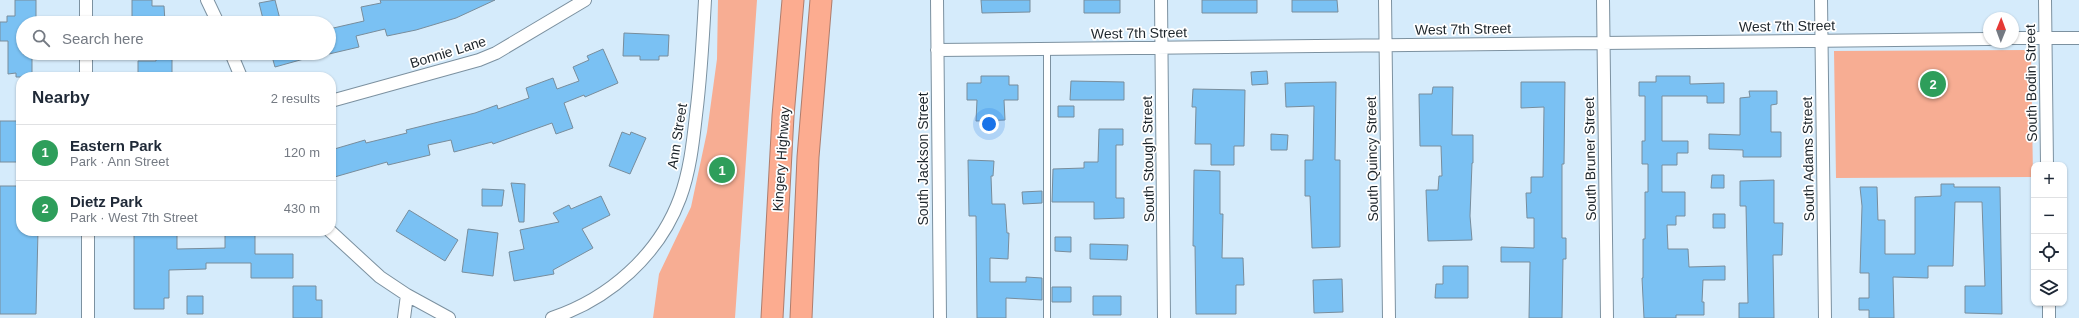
<!DOCTYPE html>
<meta charset="utf-8">
<style>
body{margin:0;font-family:Helvetica,sans-serif;background:#f2f2f3;color:#1f2937}
.controls{position:absolute;right:12px;bottom:12px;display:grid;overflow:hidden;border-radius:8px;box-shadow:0 1px 3px #0004}
.controls button{width:36px;height:36px;display:grid;place-items:center;padding:0;border:0;border-bottom:1px solid #e0e1e3;background:#fff;color:#1f2937;font:20px sans-serif}
.compass{position:absolute;left:1983px;top:12px;width:36px;height:36px;border-radius:50%;background:#fff;box-shadow:0 1px 3px #0004;rotate:1deg}
.you{position:absolute;left:989px;top:124px;width:14px;height:14px;margin:-10px;border:3px solid #fff;border-radius:50%;background:#1a73e8;box-shadow:0 0 0 6px #1a73e833}
.badge{display:grid;place-items:center;width:26px;height:26px;border-radius:50%;background:#b9512c;color:#fff;font-size:13px;font-weight:700}
.pin{position:absolute;translate:-50% -50%;border:2px solid #fff;box-shadow:0 1px 4px #0006}
.list{margin:0;padding:0;list-style:none}
h2{display:flex;justify-content:space-between;align-items:center;height:52px;margin:0;padding:0 16px;font-size:17px}
h2 small{font-size:13px;font-weight:400;color:#747a83}
.list li{display:grid;grid-template-columns:26px 1fr auto;gap:12px;align-items:center;box-sizing:border-box;height:56px;padding:0 16px;border-top:1px solid #e0e1e3}
.list b{display:block;font-size:15px;white-space:nowrap}
.list p{margin:0;font-size:13px;white-space:nowrap;color:#747a83}
.list em{font-size:13px;font-style:normal;color:#747a83}
.icon{flex:none;width:22px;height:22px;fill:none;stroke:currentColor;stroke-width:2;stroke-linecap:round;stroke-linejoin:round}
.map{position:relative;flex:none;width:2079px;height:318px;overflow:hidden}
.search{position:absolute;background:#fff;box-shadow:0 1px 3px #0004;left:16px;top:16px;width:320px;height:44px;display:flex;align-items:center;gap:10px;box-sizing:border-box;padding:0 14px;border-radius:22px;color:#747a83;font-size:15px}
.panel{position:absolute;background:#fff;box-shadow:0 1px 3px #0004;left:16px;top:72px;width:320px;height:164px;border-radius:16px}
.map>svg:first-child{display:block}
.green{fill:#f7ad93}
.building{fill:#7ac1f3;stroke:#788d9c}
.lines{fill:none;stroke-linecap:round;stroke-linejoin:round}
.service-casing{stroke:#7c91a0;stroke-width:8}
.minor-casing{stroke:#7c91a0;stroke-width:14}
.motorway-casing{stroke:#ae7d6d;stroke-width:23}
.service{stroke:#fff;stroke-width:6}
.minor{stroke:#fff;stroke-width:12}
.motorway{stroke:#fcac90;stroke-width:21}
.labels{text-anchor:middle;stroke-width:3.5;stroke-linejoin:round;paint-order:stroke}
.street-label{font-size:14px;fill:#1d252b;stroke:#fff}
</style>
<div class="map">
<svg width="2079" height="318" viewBox="0 0 2079 318">
<rect width="100%" height="100%" fill="#d5ebfb"/>
<!-- green -->
<path class="green" d="M718 0H757L735 318H653L659 274 691 207 707 132 717 59Z
M2031 50 2033 177 1836 178 1834 51Z"/>
<!-- building -->
<path class="building" d="M15 0H36V23H23V54H32V77H16V73L8 74V41H0V22H7V16H15Z
M132 0H152V6H164L165 22 132 23Z
M275 0 281 23H264L259 3Z
M380 0H495L456 18 416 30 387 36 385 29 356 36 359 47 329 54V29L364 21 361 7 381 3Z
M981 0H1030V12L982 13Z
M1084 0H1120V13H1084Z
M1202 0H1257V13H1202Z
M1292 0H1337L1338 12H1292Z
M624 33 669 35 668 56H659V60H640V56H623Z
M603 49 618 83 585 97 584 95 564 103 573 128 556 134 552 123 493 144 492 142 454 152 451 140 428 145 430 155 388 165 387 162 331 178V150L365 140 366 143 407 133 406 130 475 113 497 105 498 109 529 98 526 88 553 78 557 89 579 81 573 67 589 60 587 56Z
M156 53H172V77H138V61H156Z
M271 53H311V57L275 67Z
M1267 71 1268 84 1252 85 1251 72Z
M981 76H1009V85H1018V100H1004L1005 120 976 121 977 100H967V83H981Z
M1656 76H1690V84L1724 83V103H1707V96H1662V141H1688V153H1677V165H1662V192H1685V216H1676V225H1667L1668 249H1688L1689 267 1725 266V280H1703L1702 302H1704V315H1676V318H1644L1642 278H1643V239H1645V192H1648V164H1642V141H1645V96H1639V82H1656Z
M1071 81 1124 82V100H1070Z
M1336 82 1335 160H1340V247L1312 248 1310 196H1305V160H1313L1314 106 1286 107 1285 83Z
M1521 82H1565L1564 164H1562V238H1566V259H1563L1562 318H1529L1530 262H1501V247L1534 248V218H1527L1526 193H1531V177H1543L1544 107 1521 108Z
M1433 87H1453L1452 135H1473V163H1472L1470 216 1472 240 1428 241 1426 190H1438L1439 176H1442L1441 146H1420L1419 94H1432Z
M1193 89 1245 90 1244 146H1234V165H1211V144H1195L1196 107H1192Z
M1749 91H1777V104L1771 105V132H1781V157H1743V150L1709 149V134L1740 135V98L1750 97Z
M1058 106H1074V117H1058Z
M0 121H21V162H0Z
M1099 129H1123V145H1116V198H1124V218L1094 219V202H1052L1053 169 1084 168V162H1098Z
M622 132 630 135 631 132 646 138 630 174 609 166Z
M1271 134 1288 135 1287 150H1271Z
M968 160 994 161 993 176H991L992 204H1005L1007 233H1009L1008 259 990 258V282H1026V277L1042 278V300L1006 298V318H977L976 216H969Z
M1194 170 1220 171V214H1223L1222 258H1243L1244 285H1236V314H1196L1195 246H1193Z
M1712 175H1724V188H1711Z
M1774 180V223H1783L1782 255H1773L1774 318H1739V303H1748L1746 206H1740V181Z
M511 183 525 184 524 222H519Z
M1941 184H1954V187H2000L2002 314 1965 313V286H1985L1982 202H1955L1953 266H1928V278L1893 277 1894 318H1869V310H1859V298H1869V273H1860L1862 206 1860 187H1877L1878 220H1885V254H1915V197L1941 196Z
M0 186H21V231H38L36 314H0Z
M482 189 504 190 502 206H482Z
M1042 191V203L1023 204 1022 192Z
M601 196 610 215 582 229 593 248 553 270 554 274 514 281 509 252 524 249 520 230 559 222 553 213 569 205 571 209Z
M409 210 458 240 445 261 396 231Z
M1713 214H1725V228H1713Z
M468 229 498 233 493 276 462 272Z
M134 231H177V249L225 248V231H255V254H293V278H251V263H206V269L169 270V298H164V309H134Z
M1055 237H1071V252L1055 251Z
M1090 244 1128 245 1127 260 1090 259Z
M1443 266H1468V298H1435L1436 284H1443Z
M1342 279 1343 312 1314 313 1313 280Z
M293 286H316V300H322V318H293Z
M1052 287H1071V302H1052Z
M187 296H203V314H187Z
M1093 296H1121V315H1093Z"/>
<g class="lines">
<defs>
<path id="service" d="M1047 318V49"/>
<path id="minor" d="M86 0V23
M207 0 218 23
M937 0 940 318
M1161 0 1164 318
M1385 0 1389 318
M1603 0 1607 318
M1821 0 1825 318
M2045 0 2047 165
M2013 38H2079
M937 50 1989 39
M86 53V77
M231 53 241 77
M331 101 479 60 496 53 585 0
M88 231V318
M330 231 380 277 407 295 449 318
M2049 303V318
M404 318 407 295
M552 318C609 299 659 255 680 198 690 171 693 142 696 115 701 76 703 38 705 0"/>
<path id="motorway" d="M772 318 783 116 793 0
M801 318 808 157 821 0"/>
</defs>
<!-- service casing -->
<use href="#service" class="service-casing"/>
<!-- minor casing -->
<use href="#minor" class="minor-casing"/>
<!-- motorway casing -->
<use href="#motorway" class="motorway-casing"/>
<!-- service -->
<use href="#service" class="service"/>
<!-- minor -->
<use href="#minor" class="minor"/>
<!-- motorway -->
<use href="#motorway" class="motorway"/>
</g>
<g class="labels">
<!-- street labels -->
<g class="street-label">
<text transform="translate(1787 26) rotate(-1)" y="5">West 7th Street</text>
<text transform="translate(1463 29) rotate(-1)" y="5">West 7th Street</text>
<text transform="translate(1139 33) rotate(-1)" y="5">West 7th Street</text>
<text transform="translate(448 52) rotate(-17)" y="5">Bonnie Lane</text>
<text transform="translate(2031 83) rotate(-91)" y="5">South Bodin Street</text>
<text transform="translate(677 136) rotate(-81)" y="5">Ann Street</text>
<text transform="translate(781 159) rotate(-86)" y="5">Kingery Highway</text>
<text transform="translate(923 159) rotate(-90)" y="5">South Jackson Street</text>
<text transform="translate(1148 159) rotate(-91)" y="5">South Stough Street</text>
<text transform="translate(1372 159) rotate(-91)" y="5">South Quincy Street</text>
<text transform="translate(1590 159) rotate(-91)" y="5">South Bruner Street</text>
<text transform="translate(1808 159) rotate(-91)" y="5">South Adams Street</text>
</g>
</g>
</svg>
<div class="controls">
<button>+</button>
<button>−</button>
<button><svg class="icon" aria-label="locate" viewBox="0 0 24 24"><circle cx="12" cy="12" r="6"/><path d="M12 2v4M12 18v4M2 12h4M18 12h4"/></svg></button>
<button><svg class="icon" aria-label="layers" viewBox="0 0 24 24"><path d="M12 4l9 5-9 5-9-5zM3 14l9 5 9-5"/></svg></button>
</div>
<svg class="compass" viewBox="-18 -18 36 36"><path d="M0-13l5 13h-10z" fill="#e53935"/><path d="M0 13l5-13h-10z" fill="#747a83"/></svg>
<div class="you"></div>
<div class="pin badge" style="left:722px;top:170px;background:#2e9e5b">1</div>
<div class="pin badge" style="left:1933px;top:84px;background:#2e9e5b">2</div>
<div class="search"><svg class="icon" aria-label="search" viewBox="0 0 24 24"><circle cx="10" cy="10" r="6"/><path d="M15 15l6 6"/></svg>Search here</div>
<section class="panel">
<h2>Nearby<small>2 results</small></h2>
<ul class="list">
<li><span class="badge" style="background:#2e9e5b">1</span><div><b>Eastern Park</b><p>Park · Ann Street</p></div><em>120 m</em></li>
<li><span class="badge" style="background:#2e9e5b">2</span><div><b>Dietz Park</b><p>Park · West 7th Street</p></div><em>430 m</em></li>
</ul>
</section>
</div>
